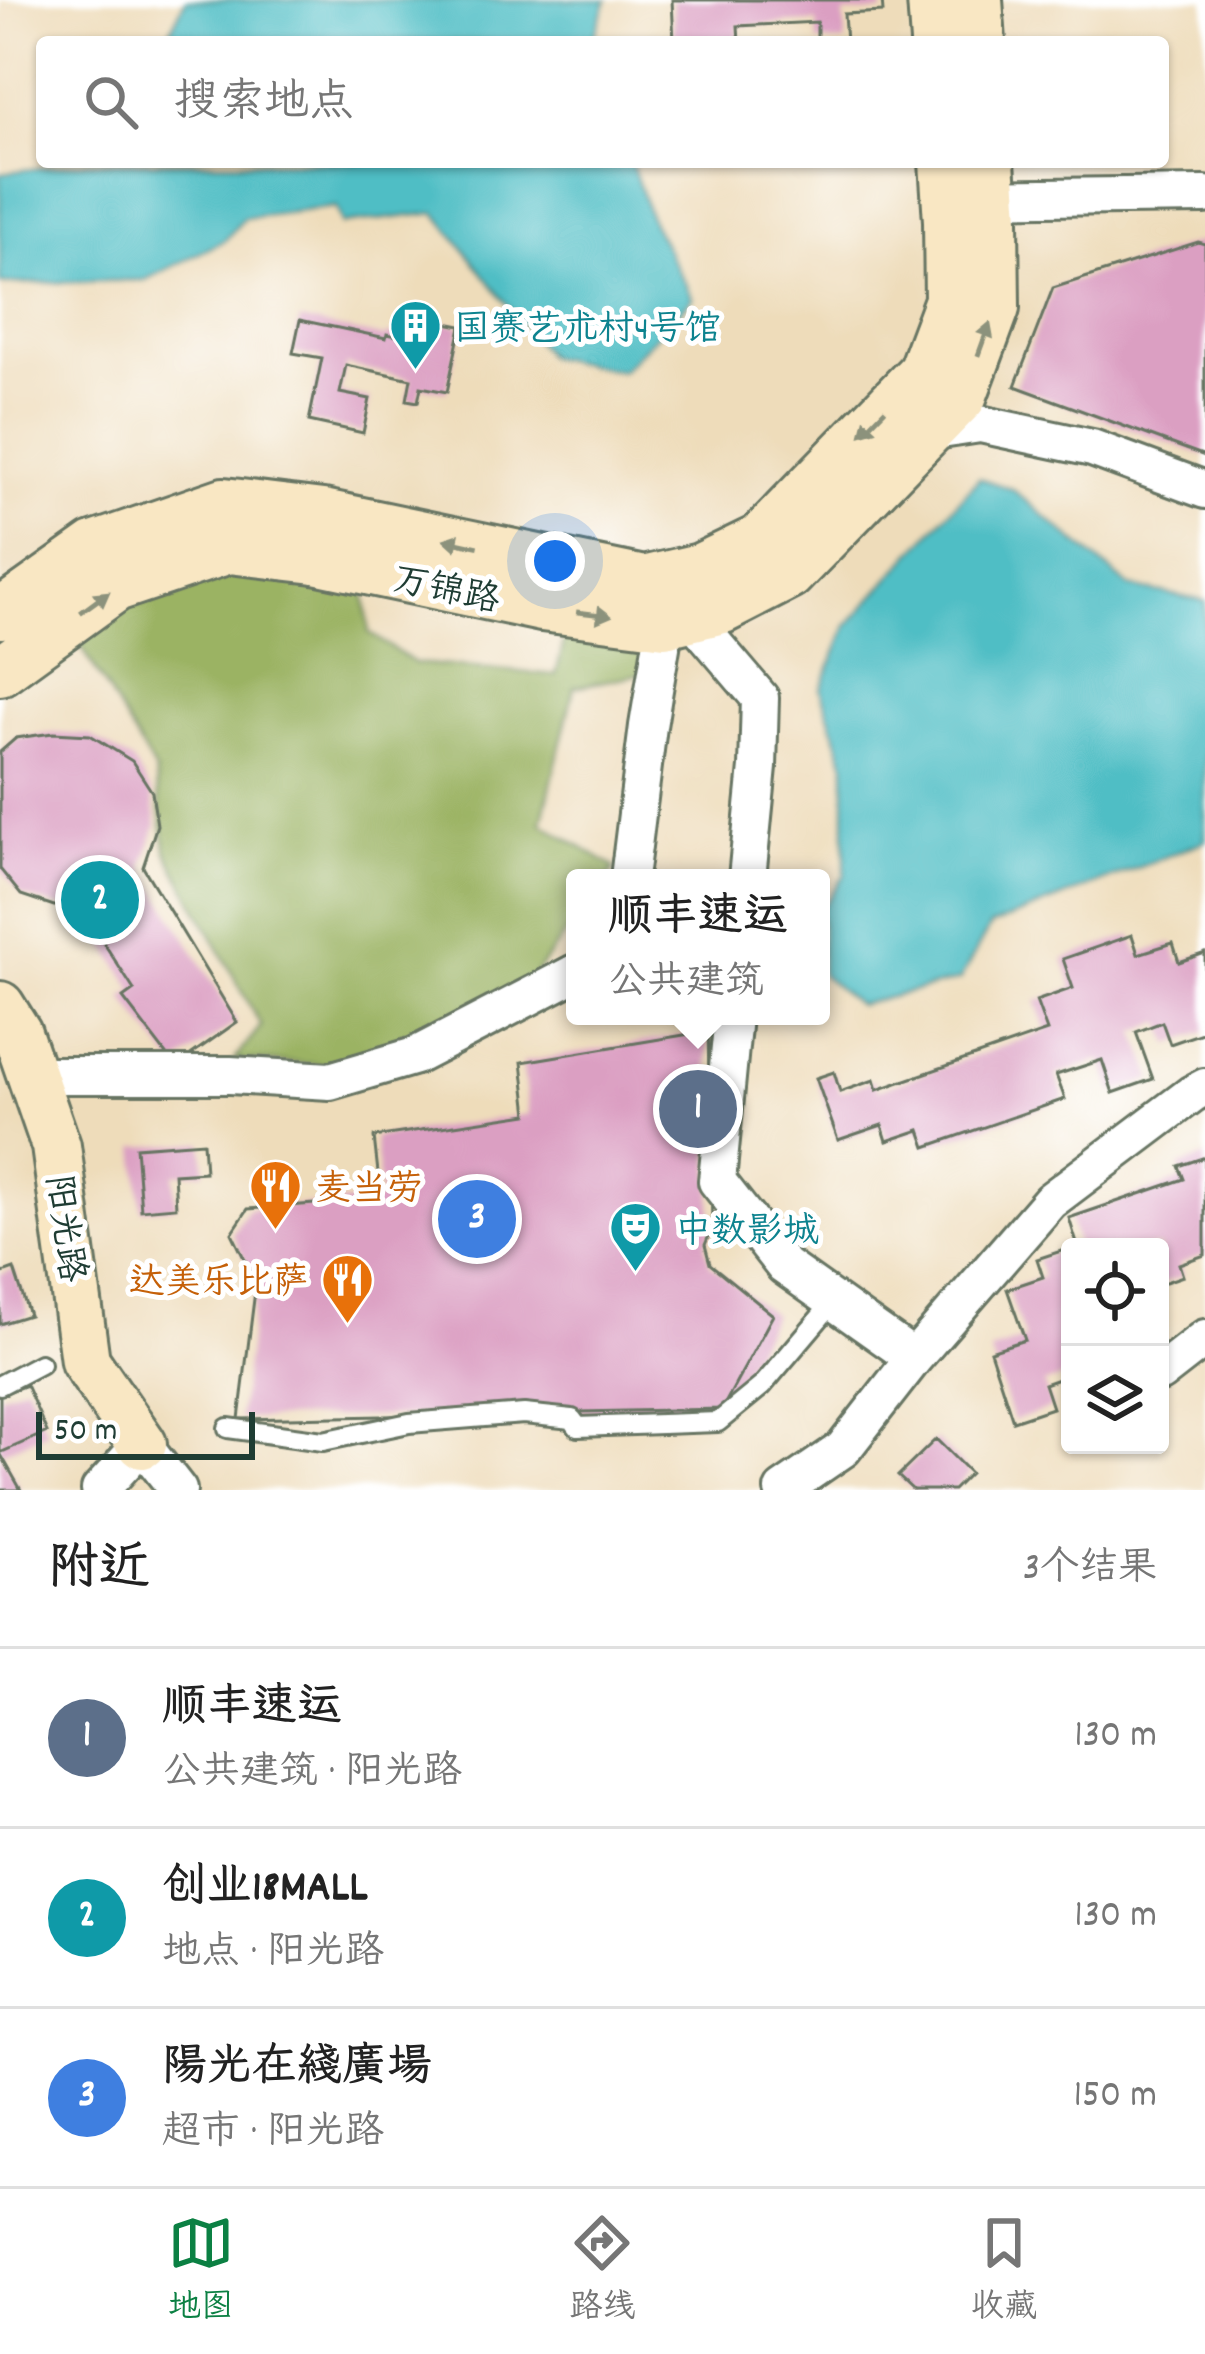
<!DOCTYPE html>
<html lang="zh">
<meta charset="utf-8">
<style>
body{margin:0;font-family:Dekko,"LXGW WenKai TC",sans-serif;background:#f2f2f2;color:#222}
.controls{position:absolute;right:36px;bottom:36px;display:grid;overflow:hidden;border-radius:12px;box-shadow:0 3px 9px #0004}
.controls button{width:108px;height:108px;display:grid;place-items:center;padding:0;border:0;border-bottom:3px solid #e0e0e0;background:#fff;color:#222;font:60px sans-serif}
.scale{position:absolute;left:36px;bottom:30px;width:219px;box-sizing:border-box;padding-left:12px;border:6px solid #1f3d34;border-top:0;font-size:33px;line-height:42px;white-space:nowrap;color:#1f3d34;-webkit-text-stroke:9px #fff;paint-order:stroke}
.you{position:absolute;left:555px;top:561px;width:42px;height:42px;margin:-30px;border:9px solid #fff;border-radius:50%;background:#1a73e8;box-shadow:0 0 0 18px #1a73e833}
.badge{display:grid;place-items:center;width:78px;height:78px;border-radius:50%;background:#0b8043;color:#fff;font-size:39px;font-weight:700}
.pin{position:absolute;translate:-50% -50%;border:6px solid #fff;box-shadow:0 3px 12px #0006}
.popup{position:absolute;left:566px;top:869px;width:264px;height:156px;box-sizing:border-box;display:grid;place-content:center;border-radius:12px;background:#fff;filter:drop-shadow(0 3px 9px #0005);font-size:39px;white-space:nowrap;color:#767676}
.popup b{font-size:45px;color:#222}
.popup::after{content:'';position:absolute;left:50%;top:100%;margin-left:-24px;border:24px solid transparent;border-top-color:#fff}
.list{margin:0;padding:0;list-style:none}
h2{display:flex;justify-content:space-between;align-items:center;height:156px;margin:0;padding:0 48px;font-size:51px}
h2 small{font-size:39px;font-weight:400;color:#767676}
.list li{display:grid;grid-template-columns:78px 1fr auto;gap:36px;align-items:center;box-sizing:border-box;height:180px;padding:0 48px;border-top:3px solid #e0e0e0}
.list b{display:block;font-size:45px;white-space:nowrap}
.list p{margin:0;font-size:39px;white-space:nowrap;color:#767676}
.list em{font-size:39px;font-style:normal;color:#767676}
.icon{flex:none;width:66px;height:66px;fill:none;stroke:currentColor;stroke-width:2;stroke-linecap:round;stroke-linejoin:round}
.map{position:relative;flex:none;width:1205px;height:1490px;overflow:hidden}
.search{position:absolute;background:#fff;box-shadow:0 3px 9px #0004;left:36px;right:36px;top:36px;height:132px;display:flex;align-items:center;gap:30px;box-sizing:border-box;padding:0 42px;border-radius:12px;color:#767676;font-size:45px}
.sheet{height:696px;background:#fff}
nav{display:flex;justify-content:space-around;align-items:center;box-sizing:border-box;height:168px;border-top:3px solid #e0e0e0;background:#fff;font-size:33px;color:#767676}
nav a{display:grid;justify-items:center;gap:6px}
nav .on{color:#0b8043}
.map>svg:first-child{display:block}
.forest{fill:#9bb364;stroke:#5d784c;stroke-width:3}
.water{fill:#50bec5;stroke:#387e7c;stroke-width:3}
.building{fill:#db9fc2}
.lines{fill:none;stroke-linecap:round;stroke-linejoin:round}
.lane-casing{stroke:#677563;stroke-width:24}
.street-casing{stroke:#677563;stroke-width:42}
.secondary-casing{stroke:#677563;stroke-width:54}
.lane{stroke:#fff;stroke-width:18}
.street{stroke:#fff;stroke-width:36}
.secondary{stroke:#f9e7c3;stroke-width:48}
.oneway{fill:#8c927c}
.labels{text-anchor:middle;stroke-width:10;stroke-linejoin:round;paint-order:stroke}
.culture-label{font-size:36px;fill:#0d838f;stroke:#fff;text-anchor:start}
.street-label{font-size:36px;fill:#1f3d34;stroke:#fff}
.food-label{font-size:36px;fill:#c56008;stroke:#fff;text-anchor:start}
</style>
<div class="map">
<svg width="1205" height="1490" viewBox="0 0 1205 1490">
<rect width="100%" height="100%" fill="#fff"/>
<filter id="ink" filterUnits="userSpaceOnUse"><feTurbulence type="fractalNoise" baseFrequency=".00833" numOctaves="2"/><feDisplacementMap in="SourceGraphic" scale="24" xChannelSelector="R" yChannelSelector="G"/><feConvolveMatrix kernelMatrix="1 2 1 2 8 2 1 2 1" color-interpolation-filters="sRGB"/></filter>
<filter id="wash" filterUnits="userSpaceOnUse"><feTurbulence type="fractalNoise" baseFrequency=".004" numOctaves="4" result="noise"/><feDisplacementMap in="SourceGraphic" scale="48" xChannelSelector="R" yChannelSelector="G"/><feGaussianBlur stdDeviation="2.7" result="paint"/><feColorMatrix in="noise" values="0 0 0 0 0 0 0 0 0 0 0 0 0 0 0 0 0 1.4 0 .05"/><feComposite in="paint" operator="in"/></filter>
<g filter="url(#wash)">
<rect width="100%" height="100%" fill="#eedcba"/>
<!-- forest -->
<path class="forest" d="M232 557 363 578 369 633 414 663 556 675 569 622 655 632 645 673 574 687 542 823 615 868 608 878H575V921L520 994 406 1044 332 1065 234 1060 261 1026 166 851 155 771 72 630Z"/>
<!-- water -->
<path class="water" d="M185 0H607L592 42H165Z
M87 162H631L651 221 693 298 621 371 548 357 436 213 342 224 336 207 244 218 225 240 145 280 0 284V173Z
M979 478 1012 489 1130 587 1205 601V841L990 926 960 980 858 1005 821 974V909L845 874V764L821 689 847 626Z"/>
<g id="blocks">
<!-- building -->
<path class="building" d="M672 0H882L883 12 844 14 846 42H817V22L738 26 739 42H674Z
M1198 242 1205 244V456L1015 386 1053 288Z
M421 318 461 326 447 392 421 387 418 402 407 400 411 379 346 365 340 393 370 399 363 433 309 421 322 358 293 353 300 320 386 338 387 334 417 340Z
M53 733 90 735 132 761 152 792 157 825 143 867 237 1022 175 1066 123 998 134 990 80 906H54L21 895 0 869V752L16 738Z
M1132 935 1138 954 1173 943 1179 962 1205 953V1032L1170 1044 1162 1022 1136 1032 1153 1079 1113 1093 1102 1060 1056 1075 1065 1099 926 1147 920 1130 887 1141 882 1125 838 1140 816 1078 834 1072 840 1092 874 1080 877 1090 1047 1031 1036 1001 1073 988 1063 959Z
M708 1031 712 1228 705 1245 710 1264 773 1315 722 1409 239 1419 256 1283 232 1233 248 1209 381 1199 374 1137 528 1114 522 1062Z
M203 1142 205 1172 174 1174 176 1207 141 1210 136 1147Z
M1205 1157V1255L1179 1264 1183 1276 1160 1284V1247H1078L1069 1218 1184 1179 1179 1166Z
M1070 1248V1375L1044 1384 1052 1408 1013 1421 990 1351 1025 1340 1007 1289 1043 1277 1037 1259Z
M14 1269 29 1315 0 1324V1274Z
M26 1385 47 1432 0 1453 21 1490H0V1395Z
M936 1439 970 1473 953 1490H913L898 1476Z"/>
</g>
</g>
<g filter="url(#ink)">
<use href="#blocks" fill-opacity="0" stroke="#677563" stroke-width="3"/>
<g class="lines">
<defs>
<path id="lane" d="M0 1385 40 1364
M228 1428 323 1441 409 1423 524 1414 572 1419 578 1427 718 1422 762 1386 834 1301"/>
<path id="street" d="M968 198 1205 195
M928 432 980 424 1092 448 1205 490
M683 599 691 617 760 698 758 767 747 878
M629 878 648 726 665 623
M733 1016 717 1181 784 1266 914 1358
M32 1075H230L330 1081 415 1056 575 973
M1160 1373 1205 1338
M100 1490 142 1444 178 1490
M783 1490 843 1449 914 1358 1050 1201 1192 1094 1205 1087"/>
<path id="secondary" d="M932 0 935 42
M978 0 981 42
M0 614 94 547 224 502 323 514 644 581 700 568 760 539 922 372 949 300 948 221 944 162
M0 671 116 587 229 549 315 559 542 607 665 623 723 609 789 575 962 397 995 308 994 219 990 162
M0 1006 17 1033 56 1146 85 1361 142 1444"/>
</defs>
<!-- lane casing -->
<use href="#lane" class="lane-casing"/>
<!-- street casing -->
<use href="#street" class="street-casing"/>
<!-- secondary casing -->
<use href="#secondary" class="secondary-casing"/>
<!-- lane -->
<use href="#lane" class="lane"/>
<!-- street -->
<use href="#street" class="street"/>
<!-- secondary -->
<use href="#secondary" class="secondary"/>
</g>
<!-- one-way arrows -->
<defs><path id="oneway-solid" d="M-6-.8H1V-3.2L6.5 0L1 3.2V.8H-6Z" transform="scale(3)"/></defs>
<g class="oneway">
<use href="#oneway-solid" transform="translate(984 339) rotate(-70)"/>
<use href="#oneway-solid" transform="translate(873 422) rotate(134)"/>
<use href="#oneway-solid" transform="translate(461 543) rotate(-168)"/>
<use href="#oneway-solid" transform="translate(95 602) rotate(-36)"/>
<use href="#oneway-solid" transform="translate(594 614) rotate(7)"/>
</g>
</g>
<!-- icons -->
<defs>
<symbol id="building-pin" viewBox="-11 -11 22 30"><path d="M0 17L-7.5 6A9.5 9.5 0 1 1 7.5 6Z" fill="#0f9aa8" stroke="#fff"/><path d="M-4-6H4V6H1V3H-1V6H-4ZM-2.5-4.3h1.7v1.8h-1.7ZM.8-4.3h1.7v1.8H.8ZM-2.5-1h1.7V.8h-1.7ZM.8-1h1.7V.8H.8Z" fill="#fff"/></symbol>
<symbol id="restaurant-pin" viewBox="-11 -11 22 30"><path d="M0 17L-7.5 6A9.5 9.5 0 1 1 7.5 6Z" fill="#e8710a" stroke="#fff"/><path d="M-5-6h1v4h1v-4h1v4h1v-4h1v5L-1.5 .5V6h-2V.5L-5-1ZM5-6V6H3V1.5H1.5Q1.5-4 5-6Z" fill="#fff"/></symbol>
<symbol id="theatre-pin" viewBox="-11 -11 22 30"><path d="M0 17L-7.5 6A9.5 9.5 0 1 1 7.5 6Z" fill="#0f9aa8" stroke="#fff"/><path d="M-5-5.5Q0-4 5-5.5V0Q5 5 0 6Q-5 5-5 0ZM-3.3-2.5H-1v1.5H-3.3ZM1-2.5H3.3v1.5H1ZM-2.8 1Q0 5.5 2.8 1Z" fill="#fff"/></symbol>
</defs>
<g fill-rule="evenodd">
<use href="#building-pin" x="386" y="296" width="59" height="81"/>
<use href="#restaurant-pin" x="246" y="1156" width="59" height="81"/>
<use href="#theatre-pin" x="606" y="1198" width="59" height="81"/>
<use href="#restaurant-pin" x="318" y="1250" width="59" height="81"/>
</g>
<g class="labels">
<!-- culture labels -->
<g class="culture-label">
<text x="454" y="339">国赛艺术村4号馆</text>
<text x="675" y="1241">中数影城</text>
</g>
<!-- street labels -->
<g class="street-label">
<text transform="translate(447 587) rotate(12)" y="13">万锦路</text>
<text transform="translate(68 1228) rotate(82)" y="13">阳光路</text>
</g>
<!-- food labels -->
<g class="food-label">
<text x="315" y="1199">麦当劳</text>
<text x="309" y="1292" text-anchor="end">达美乐比萨</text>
</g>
</g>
</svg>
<div class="controls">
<button><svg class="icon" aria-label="locate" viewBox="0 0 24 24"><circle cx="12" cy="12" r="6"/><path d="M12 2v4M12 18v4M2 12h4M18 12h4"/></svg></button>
<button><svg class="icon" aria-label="layers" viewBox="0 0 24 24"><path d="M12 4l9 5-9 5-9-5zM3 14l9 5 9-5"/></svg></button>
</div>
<div class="scale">50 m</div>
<div class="you"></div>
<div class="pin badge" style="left:698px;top:1109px;background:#5c6f8a">1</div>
<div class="popup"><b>顺丰速运</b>公共建筑</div>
<div class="pin badge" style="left:100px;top:900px;background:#0f9aa8">2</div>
<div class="pin badge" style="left:477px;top:1219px;background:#3f7fe0">3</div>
<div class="search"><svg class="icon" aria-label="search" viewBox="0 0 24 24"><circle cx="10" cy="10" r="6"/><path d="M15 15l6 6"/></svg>搜索地点</div>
</div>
<section class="sheet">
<h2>附近<small>3个结果</small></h2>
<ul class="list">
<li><span class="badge" style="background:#5c6f8a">1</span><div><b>顺丰速运</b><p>公共建筑 · 阳光路</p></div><em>130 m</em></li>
<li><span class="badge" style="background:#0f9aa8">2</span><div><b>创业18MALL</b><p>地点 · 阳光路</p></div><em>130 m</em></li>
<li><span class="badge" style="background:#3f7fe0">3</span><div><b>陽光在綫廣場</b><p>超市 · 阳光路</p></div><em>150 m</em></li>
</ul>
</section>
<nav>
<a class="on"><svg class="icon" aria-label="map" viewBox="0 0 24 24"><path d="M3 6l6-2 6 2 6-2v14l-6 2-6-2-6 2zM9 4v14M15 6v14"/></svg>地图</a>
<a><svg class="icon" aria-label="directions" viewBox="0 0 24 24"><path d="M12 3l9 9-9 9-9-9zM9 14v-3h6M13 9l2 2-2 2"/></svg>路线</a>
<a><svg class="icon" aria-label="saved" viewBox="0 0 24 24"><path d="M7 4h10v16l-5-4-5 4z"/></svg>收藏</a>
</nav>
